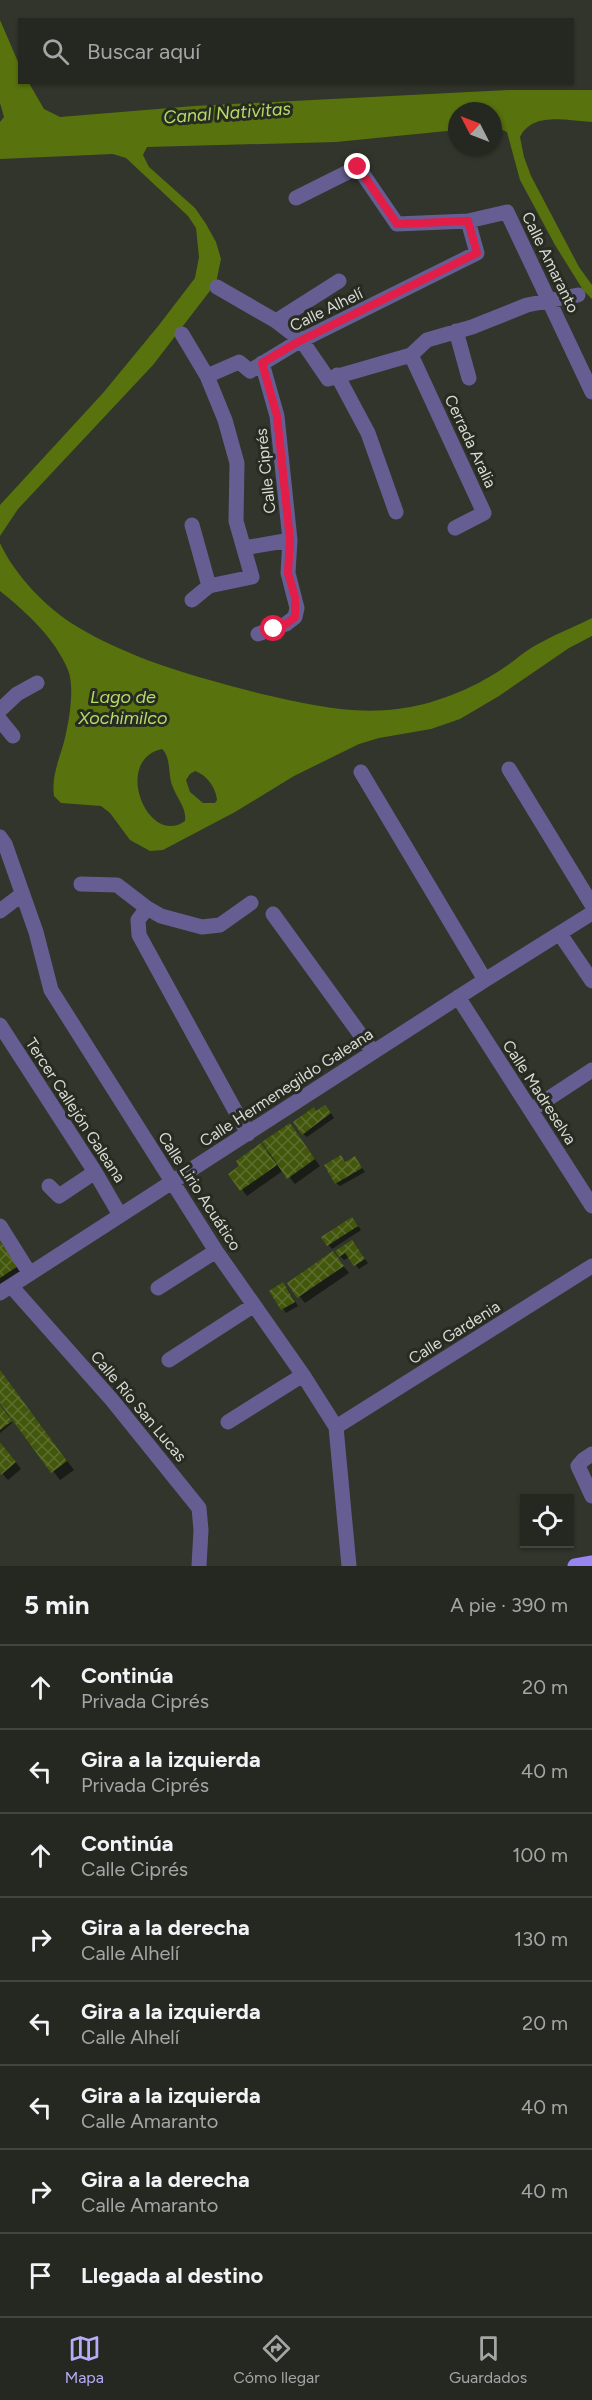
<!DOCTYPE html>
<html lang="es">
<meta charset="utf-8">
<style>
body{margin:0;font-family:Figtree,sans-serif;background:#31342d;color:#f1f3f6}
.controls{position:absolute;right:18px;bottom:18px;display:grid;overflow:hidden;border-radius:0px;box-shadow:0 2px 4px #0004}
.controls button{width:54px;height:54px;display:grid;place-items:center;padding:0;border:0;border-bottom:2px solid #42443e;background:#252820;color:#f1f3f6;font:30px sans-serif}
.compass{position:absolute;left:448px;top:102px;width:54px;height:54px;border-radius:50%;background:#252820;box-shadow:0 2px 4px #0004;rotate:312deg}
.stop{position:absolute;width:18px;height:18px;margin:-14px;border:4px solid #e11d48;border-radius:50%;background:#fff}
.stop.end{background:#e11d48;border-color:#fff;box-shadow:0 2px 6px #0008}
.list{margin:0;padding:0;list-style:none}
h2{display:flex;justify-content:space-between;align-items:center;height:78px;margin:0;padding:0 24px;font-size:26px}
h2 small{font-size:20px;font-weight:400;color:#a3a6a5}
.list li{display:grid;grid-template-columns:39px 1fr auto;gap:18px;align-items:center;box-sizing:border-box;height:84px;padding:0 24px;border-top:2px solid #42443e}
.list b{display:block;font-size:22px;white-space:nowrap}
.list p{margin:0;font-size:20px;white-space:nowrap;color:#a3a6a5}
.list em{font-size:20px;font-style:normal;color:#a3a6a5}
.icon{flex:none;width:33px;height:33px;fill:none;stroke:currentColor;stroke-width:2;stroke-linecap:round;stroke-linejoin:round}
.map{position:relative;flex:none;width:592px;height:1566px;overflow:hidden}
.search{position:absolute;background:#252820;box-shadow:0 2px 4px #0004;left:18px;right:18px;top:18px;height:66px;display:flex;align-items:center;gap:15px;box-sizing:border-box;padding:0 21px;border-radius:0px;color:#a3a6a5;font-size:22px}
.sheet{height:750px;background:#252820}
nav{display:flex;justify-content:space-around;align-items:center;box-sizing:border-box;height:84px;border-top:2px solid #42443e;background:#252820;font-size:16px;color:#a3a6a5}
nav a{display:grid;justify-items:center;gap:3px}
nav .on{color:#b6acf8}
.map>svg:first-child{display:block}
.water{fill:#58720d;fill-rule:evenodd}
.shadow{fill:#0007}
.building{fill:url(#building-cross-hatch)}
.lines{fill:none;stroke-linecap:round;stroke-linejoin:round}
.minor{stroke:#665e92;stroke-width:15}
.major{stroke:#9985f1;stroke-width:15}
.route{stroke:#e11d48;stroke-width:8}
.labels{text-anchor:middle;stroke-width:6;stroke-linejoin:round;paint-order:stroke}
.street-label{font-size:16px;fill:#d8dad4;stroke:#272b21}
.water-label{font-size:18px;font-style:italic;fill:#b6dc65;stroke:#272b21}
</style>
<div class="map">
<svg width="592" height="1566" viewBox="0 0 592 1566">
<defs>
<pattern id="building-cross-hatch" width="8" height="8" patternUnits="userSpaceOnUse" patternTransform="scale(1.5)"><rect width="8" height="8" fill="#42560c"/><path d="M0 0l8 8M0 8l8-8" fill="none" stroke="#5d6e2e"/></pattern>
</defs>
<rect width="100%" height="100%" fill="#31352b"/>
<!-- water -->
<path class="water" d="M0 20 19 64 20 82 29 83 44 109 60 117 194 106 508 90H592V122C568 121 533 111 520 137L524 157 531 176 579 267 592 285V299L583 290 555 245 520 180 507 132 493 126V111H457V130L336 142 147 147 143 155 149 167 195 208 206 224 216 242 221 259 216 283 153 365 18 509 0 536V505L103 393 159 325 195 278 199 257 196 228 188 216 126 158 113 154 0 159V122L4 117 0 103Z
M0 543C14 574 46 608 76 626 132 660 199 678 262 694 305 704 352 715 397 709 433 705 472 689 502 669 512 663 521 654 531 648 551 636 572 628 592 618V636L569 648 499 696 460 719 431 729 379 738 359 744 294 776 235 812 163 850 150 851 130 840 110 813 101 806 61 803 54 796C51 776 60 758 65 738 69 721 75 687 68 670 55 638 26 612 0 591ZM162 749C171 757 168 774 172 785 176 797 187 808 185 821 148 848 112 760 162 749ZM195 771C207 775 216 788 217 800L215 803H203L190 792 186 780 190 774Z"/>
<!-- shadow -->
<path class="shadow" d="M329 1110 334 1118 307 1137 303 1134 317 1113Z
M290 1125 320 1166 295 1184 284 1170 247 1196 230 1174 241 1166 261 1145 270 1154Z
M341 1156 346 1163 355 1158 365 1172 340 1186 336 1183Z
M356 1223 361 1230 332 1249 323 1238Z
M0 1241 23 1272 0 1289Z
M352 1242 368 1263 359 1269 349 1257 344 1260 340 1256Z
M333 1253 349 1273 305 1303 289 1283Z
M287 1288 298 1306 286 1313 271 1291Z
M0 1372 74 1470 60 1480 0 1401Z
M0 1407 12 1423 0 1433Z
M0 1442 21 1469 8 1480 0 1471Z"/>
<!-- building -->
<path class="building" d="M325 1105 331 1113 302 1135 293 1122 314 1107 316 1111Z
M290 1123 315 1159 287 1179 262 1142Z
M261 1143 277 1165 240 1191 228 1174 239 1166 236 1161Z
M341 1155 345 1162 355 1156 362 1168 335 1184 324 1165Z
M352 1217 358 1226 327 1246 321 1237Z
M352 1240 365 1259 354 1266 345 1253 339 1257 335 1251Z
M0 1241 18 1266 0 1278Z
M333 1251 344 1266 297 1298 287 1283Z
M283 1282 295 1302 281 1310 269 1291Z
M0 1370 67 1461 51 1473 0 1403Z
M0 1405 12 1421 0 1430Z
M0 1442 16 1462 1 1475 0 1473Z"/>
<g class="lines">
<!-- minor -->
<path class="minor" d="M296 198 358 167 397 224 468 221 507 212 592 392
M217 287 276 321 302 341 328 379 411 355 427 340 472 327 527 305 578 295
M276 321 339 281
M456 331 469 378
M182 334 207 376 225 420 237 463 236 521 252 577 209 586 192 600
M411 355 484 513 455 528
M337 375 368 433 396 512
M207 376 239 362 250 371 296 343 477 253 468 221
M192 525 209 586
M244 548 290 540
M258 634 286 624 295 617 297 608 288 573 290 540 277 416 262 363
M0 710 17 694 37 683
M0 720 13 736
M509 769 592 905
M361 772 485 980
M0 837 5 844 36 932 51 990 216 1251 303 1375 336 1427 349 1566
M81 884 117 885 147 908 161 916 202 927 220 925 251 903
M147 908 138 920 139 935 248 1134
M0 911 21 895
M273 914 373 1052
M560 934 592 981
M458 997 592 1206
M0 1025 95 1172 120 1215
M531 1110 592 1070
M49 1186 59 1196 95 1172
M0 1226 30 1274
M11 1286 112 1400 199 1508 201 1530 199 1566
M158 1288 216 1251
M0 1293 485 980 592 913
M169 1360 254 1305
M228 1422 303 1375
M336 1427 592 1266
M592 1454 583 1460 578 1466 592 1496"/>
<!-- major -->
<path class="major" d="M575 1566 592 1563"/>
</g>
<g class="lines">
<!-- route -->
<path class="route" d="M274 629 286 624 295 617V597L288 573 290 540 277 416 262 363 296 343 477 253 468 221 397 224 358 167"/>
</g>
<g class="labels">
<!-- street labels -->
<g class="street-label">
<text transform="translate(551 262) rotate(64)" y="6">Calle Amaranto</text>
<text transform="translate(326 309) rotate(-26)" y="6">Calle Alhelí</text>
<text transform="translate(471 441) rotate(65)" y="6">Cerrada Aralia</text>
<text transform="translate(265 471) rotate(-96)" y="6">Calle Ciprés</text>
<text transform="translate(286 1087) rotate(-33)" y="6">Calle Hermenegildo Galeana</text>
<text transform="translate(540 1092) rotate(57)" y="6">Calle Madreselva</text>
<text transform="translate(76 1110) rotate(57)" y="6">Tercer Callejón Galeana</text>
<text transform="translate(200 1191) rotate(57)" y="6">Calle Lirio Acuático</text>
<text transform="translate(454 1332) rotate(-32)" y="6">Calle Gardenia</text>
<text transform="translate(139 1406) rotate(50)" y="6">Calle Río San Lucas</text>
</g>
<!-- water labels -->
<g class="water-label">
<text transform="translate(227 113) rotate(-4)" y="6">Canal Nativitas</text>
<text x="123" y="703">Lago de<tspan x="123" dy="21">Xochimilco</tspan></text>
</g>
</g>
</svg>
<div class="controls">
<button><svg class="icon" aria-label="locate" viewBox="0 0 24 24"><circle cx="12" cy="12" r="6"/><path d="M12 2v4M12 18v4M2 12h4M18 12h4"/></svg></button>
</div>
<svg class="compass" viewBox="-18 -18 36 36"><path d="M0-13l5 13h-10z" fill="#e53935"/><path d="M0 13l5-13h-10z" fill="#a3a6a5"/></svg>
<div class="stop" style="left:274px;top:629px"></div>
<div class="stop end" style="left:358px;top:167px"></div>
<div class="search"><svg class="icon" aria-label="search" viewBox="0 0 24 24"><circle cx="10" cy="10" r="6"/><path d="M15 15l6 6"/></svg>Buscar aquí</div>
</div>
<section class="sheet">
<h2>5 min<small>A pie · 390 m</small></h2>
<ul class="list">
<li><svg class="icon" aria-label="ahead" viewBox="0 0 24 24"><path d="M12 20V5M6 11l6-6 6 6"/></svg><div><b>Continúa</b><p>Privada Ciprés</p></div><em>20 m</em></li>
<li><svg class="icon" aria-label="left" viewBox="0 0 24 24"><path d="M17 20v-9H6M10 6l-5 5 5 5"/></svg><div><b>Gira a la izquierda</b><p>Privada Ciprés</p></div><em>40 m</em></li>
<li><svg class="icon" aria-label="ahead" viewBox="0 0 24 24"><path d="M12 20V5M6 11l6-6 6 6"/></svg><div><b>Continúa</b><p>Calle Ciprés</p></div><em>100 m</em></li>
<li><svg class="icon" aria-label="right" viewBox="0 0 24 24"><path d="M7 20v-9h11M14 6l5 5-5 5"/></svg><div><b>Gira a la derecha</b><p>Calle Alhelí</p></div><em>130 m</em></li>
<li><svg class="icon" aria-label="left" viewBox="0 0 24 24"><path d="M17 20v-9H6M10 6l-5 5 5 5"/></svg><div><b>Gira a la izquierda</b><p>Calle Alhelí</p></div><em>20 m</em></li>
<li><svg class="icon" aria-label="left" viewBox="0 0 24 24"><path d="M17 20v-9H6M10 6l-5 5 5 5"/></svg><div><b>Gira a la izquierda</b><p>Calle Amaranto</p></div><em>40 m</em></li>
<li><svg class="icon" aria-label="right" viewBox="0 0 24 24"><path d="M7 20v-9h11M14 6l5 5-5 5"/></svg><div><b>Gira a la derecha</b><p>Calle Amaranto</p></div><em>40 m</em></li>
<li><svg class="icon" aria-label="arrive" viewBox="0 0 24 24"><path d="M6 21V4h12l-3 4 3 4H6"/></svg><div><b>Llegada al destino</b></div></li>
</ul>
</section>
<nav>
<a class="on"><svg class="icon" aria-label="map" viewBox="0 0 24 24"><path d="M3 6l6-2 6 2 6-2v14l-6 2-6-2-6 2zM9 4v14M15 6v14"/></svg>Mapa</a>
<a><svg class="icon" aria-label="directions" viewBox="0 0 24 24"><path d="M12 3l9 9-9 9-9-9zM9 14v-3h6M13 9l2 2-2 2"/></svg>Cómo llegar</a>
<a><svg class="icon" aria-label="saved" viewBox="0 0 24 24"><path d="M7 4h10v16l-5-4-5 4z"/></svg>Guardados</a>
</nav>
